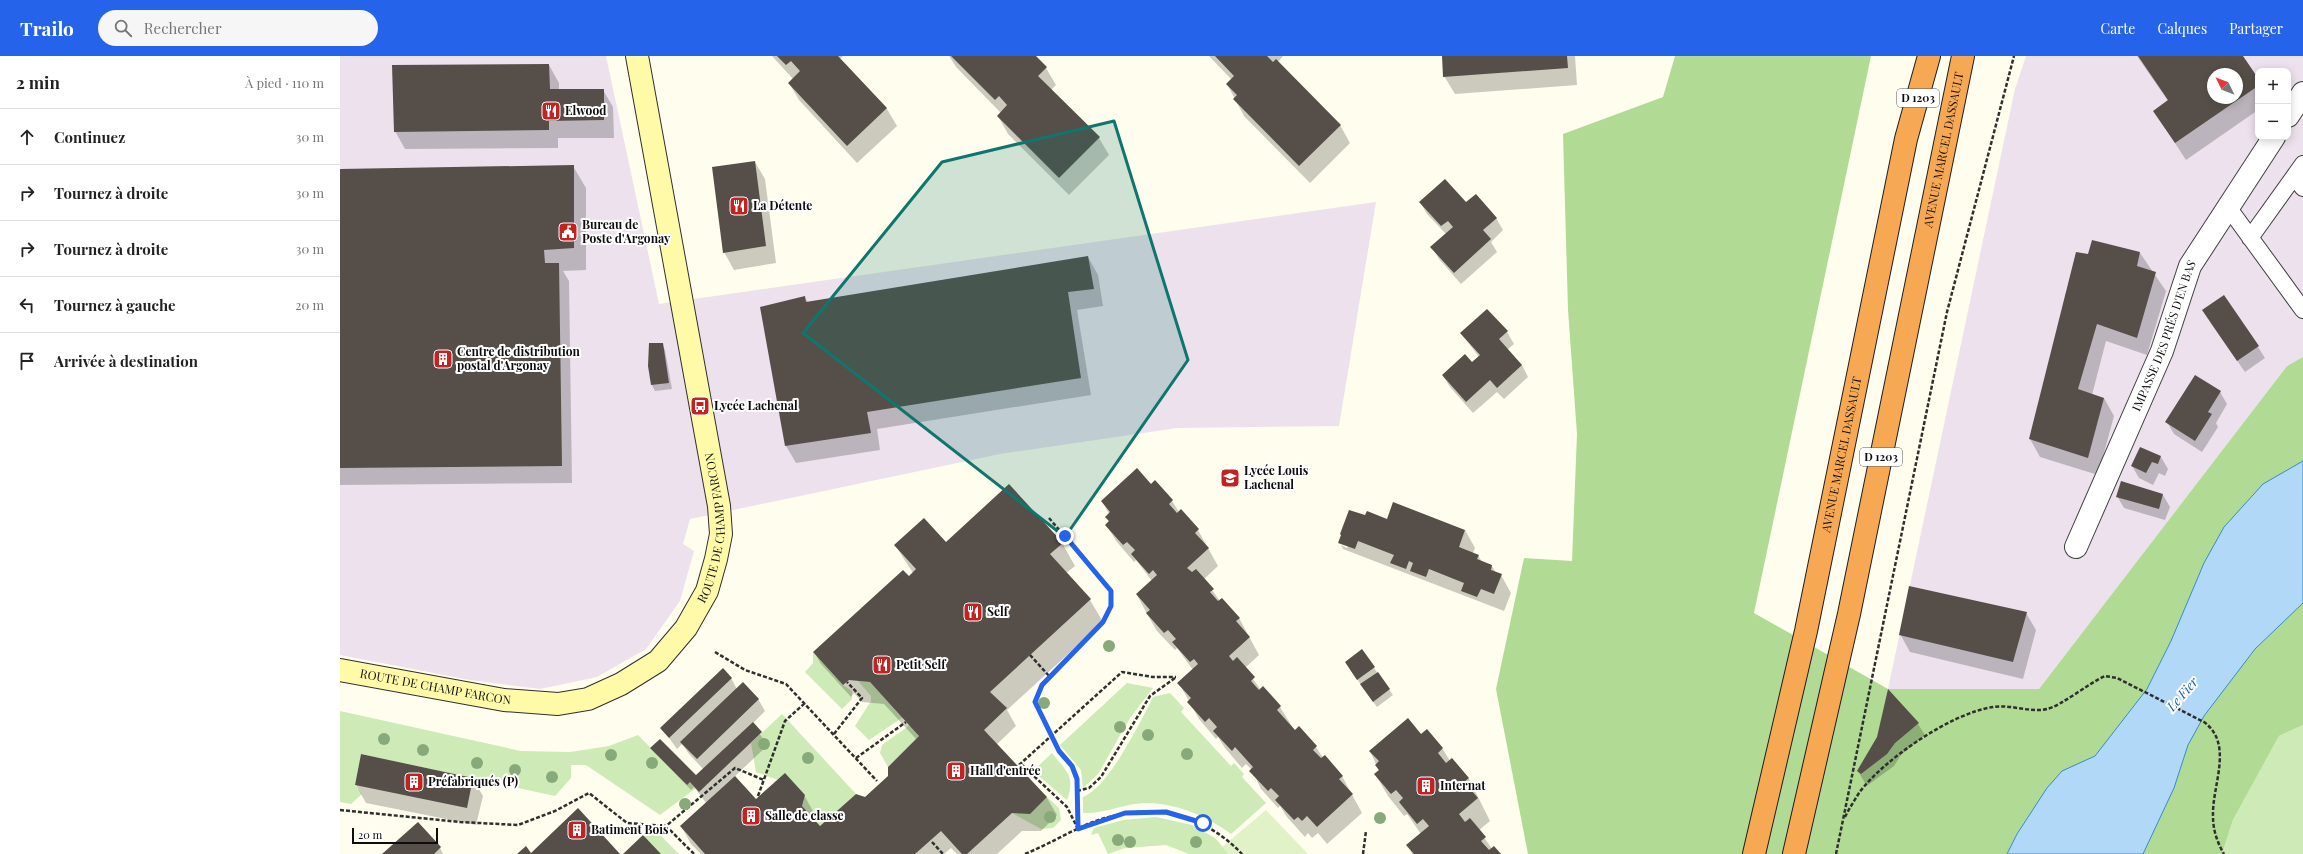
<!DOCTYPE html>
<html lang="fr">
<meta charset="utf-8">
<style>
body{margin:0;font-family:"Playfair Display",serif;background:#f6f6f6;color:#222}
.controls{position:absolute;right:12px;top:12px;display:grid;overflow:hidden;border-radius:8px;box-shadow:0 2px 10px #0003}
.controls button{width:36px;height:36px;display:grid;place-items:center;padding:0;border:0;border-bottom:1px solid #e0e0e0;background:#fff;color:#222;font:20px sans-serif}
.compass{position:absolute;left:1867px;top:12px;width:36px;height:36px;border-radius:50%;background:#fff;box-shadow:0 2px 10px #0003;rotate:313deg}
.scale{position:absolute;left:12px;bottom:10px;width:86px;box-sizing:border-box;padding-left:4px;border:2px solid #0d0d0d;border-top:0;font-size:11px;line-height:14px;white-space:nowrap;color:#0d0d0d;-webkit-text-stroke:3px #fff;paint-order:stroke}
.stop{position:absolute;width:12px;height:12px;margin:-9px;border:3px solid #2563eb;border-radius:50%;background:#fff}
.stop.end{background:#2563eb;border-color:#fff;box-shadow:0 1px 4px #0008}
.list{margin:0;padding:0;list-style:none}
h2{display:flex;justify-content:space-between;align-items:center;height:52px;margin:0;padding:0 16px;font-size:17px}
h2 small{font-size:13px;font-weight:400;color:#767676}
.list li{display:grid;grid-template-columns:26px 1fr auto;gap:12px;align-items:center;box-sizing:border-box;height:56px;padding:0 16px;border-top:1px solid #e0e0e0}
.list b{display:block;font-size:15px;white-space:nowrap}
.list em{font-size:13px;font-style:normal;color:#767676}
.icon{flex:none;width:22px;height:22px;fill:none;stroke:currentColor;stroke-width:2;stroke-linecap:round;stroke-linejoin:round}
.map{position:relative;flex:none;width:1963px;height:798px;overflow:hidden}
header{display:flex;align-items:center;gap:24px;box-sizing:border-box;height:56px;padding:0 20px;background:#2563eb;color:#fff}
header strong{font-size:19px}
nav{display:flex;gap:22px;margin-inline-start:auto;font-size:14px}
.search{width:280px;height:36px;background:#f6f6f6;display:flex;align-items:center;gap:10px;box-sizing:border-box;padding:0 14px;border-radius:22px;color:#767676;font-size:15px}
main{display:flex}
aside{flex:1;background:#fff}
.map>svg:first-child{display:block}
.industrial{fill:#ece1ec;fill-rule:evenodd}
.green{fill:#ceeab6}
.forest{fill:#b1db95}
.pitch{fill:#e1f1c8}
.water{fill:#b1d9f7;stroke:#378ad0}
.shadow{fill:#0003;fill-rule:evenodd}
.building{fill:#564f49;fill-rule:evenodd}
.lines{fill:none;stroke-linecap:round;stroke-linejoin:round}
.lane-casing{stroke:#404040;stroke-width:18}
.street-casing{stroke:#404040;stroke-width:24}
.secondary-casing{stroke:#2f2f2f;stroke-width:24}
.highway-casing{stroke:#1e1e1e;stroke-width:24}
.path{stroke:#2f2f2f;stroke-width:2.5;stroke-dasharray:4 2;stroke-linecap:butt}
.lane{stroke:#fff;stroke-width:16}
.street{stroke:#fff;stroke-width:22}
.secondary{stroke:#fffaa8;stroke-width:22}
.highway{stroke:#f7a853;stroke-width:22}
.tree{fill:#88aa7a}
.route{stroke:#2563eb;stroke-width:5}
.marked{fill:#0f766e;fill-opacity:0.2;stroke:#0f766e;stroke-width:3;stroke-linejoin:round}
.labels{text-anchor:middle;stroke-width:4;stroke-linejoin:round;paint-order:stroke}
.shield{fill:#fff;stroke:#565656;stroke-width:1}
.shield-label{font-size:11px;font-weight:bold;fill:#0d0d0d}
.poi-label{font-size:12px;font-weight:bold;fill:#0d0d0d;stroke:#fff;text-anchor:start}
.street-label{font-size:12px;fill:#0d0d0d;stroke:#fff}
.water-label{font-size:13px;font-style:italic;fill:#145ba1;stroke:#fff}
</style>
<header>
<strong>Trailo</strong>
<div class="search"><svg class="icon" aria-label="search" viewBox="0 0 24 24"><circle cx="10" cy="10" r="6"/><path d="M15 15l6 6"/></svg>Rechercher</div>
<nav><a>Carte</a><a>Calques</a><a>Partager</a></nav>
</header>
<main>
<aside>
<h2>2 min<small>À pied · 110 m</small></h2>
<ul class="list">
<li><svg class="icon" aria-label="ahead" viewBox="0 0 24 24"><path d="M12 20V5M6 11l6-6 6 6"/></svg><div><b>Continuez</b></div><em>30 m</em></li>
<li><svg class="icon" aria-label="right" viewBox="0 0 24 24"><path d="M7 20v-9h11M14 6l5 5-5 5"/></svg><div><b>Tournez à droite</b></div><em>30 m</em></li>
<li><svg class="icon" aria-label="right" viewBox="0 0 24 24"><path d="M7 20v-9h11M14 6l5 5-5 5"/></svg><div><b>Tournez à droite</b></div><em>30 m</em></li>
<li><svg class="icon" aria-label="left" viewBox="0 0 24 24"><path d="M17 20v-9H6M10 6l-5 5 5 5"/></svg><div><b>Tournez à gauche</b></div><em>20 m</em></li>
<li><svg class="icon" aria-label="arrive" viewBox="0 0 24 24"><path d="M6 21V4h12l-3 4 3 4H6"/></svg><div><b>Arrivée à destination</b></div></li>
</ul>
</aside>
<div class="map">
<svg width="1963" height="798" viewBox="0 0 1963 798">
<rect width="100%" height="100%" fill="#fffded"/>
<!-- industrial -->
<path class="industrial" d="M0 0H266L319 248 1036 146 999 370 837 372 660 398 350 463 343 488 354 495 340 545 306 593 257 621 200 633 130 624 0 599Z
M1686 0H1963V301L1947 310 1699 633H1548L1675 33ZM1918 15H1948V81H1918ZM1873 18H1897V42H1873Z"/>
<!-- green -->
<path class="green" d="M473 596 503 629 512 635V643L502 653 465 616 473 607Z
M518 625 530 626 563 661 529 684 515 670 531 645V640Z
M787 627 813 632 790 662 758 718 743 732 741 714 720 689Z
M830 637 844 652 841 656 891 710 894 707 904 718 902 721 926 747 891 778C868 761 839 748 809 747 787 746 766 758 743 757V741C768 732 800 667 813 641Z
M0 655 181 695 230 696 269 690 298 679 347 729 350 726 356 732 320 759 246 709H231V722L215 740 21 698 15 729 22 738 11 748 0 746Z
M442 658 516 738 480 770 462 750 465 739 438 724 416 716 411 687Z
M570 669 579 680 548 711 540 697 542 689Z
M1963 669V798H1882L1893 764 1939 680Z
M712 697C726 715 736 720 727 744L693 715Z
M707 741 719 752 721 764 713 772 701 773 672 757H690Z
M816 761 852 769 875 782 889 798H849L826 789 785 792 768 798 758 777 751 779 754 772 783 764Z
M312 777 319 778 339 798H321L303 779Z"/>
<!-- forest -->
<path class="forest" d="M1335 0H1531L1414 557 1548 633H1699L1947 310 1963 301V669L1939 680 1893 764 1882 798H1188L1156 633 1184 502 1232 505 1237 378 1228 254 1223 78 1323 41Z"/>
<!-- pitch -->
<path class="pitch" d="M926 754 968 798H889L882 791Z"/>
<!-- water -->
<path class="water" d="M1963 405V547L1915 593 1864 660 1848 689 1834 732 1803 798H1667L1677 778 1707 732 1722 715 1755 700 1807 633 1831 585 1864 507 1884 471 1923 428Z"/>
<!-- shadow -->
<path class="shadow" d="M432 0H503L500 3 547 53 557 70 517 107 459 44 449 27 453 23Z
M609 0H694L706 12 716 29 711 34 759 82 769 99 729 139 668 78 658 60 661 57 616 11Z
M869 0H943L938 6 1000 69 1010 87 970 127 904 60 887 28 892 24Z
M1103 0H1235L1237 29 1115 38 1104 20Z
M1797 0H1902L1918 24V54L1846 104 1814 55 1828 45ZM1873 18H1897V42H1873Z
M209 9 219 27V34H263L273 51 274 82H218V92L65 93 55 75Z
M415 106 425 123 436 207 394 214 384 196Z
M233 110 246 132V214L223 215 229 225 232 427 0 429V114Z
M1080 146 1126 148 1156 162 1163 174 1151 186 1157 196 1121 228 1099 203 1092 191 1106 178 1087 158Z
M1800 197 1826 235 1807 299 1766 285 1752 339 1764 342 1774 360 1758 419 1700 401 1690 383 1749 200Z
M748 201 758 219 763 250 737 254 751 339 537 373 540 394 456 407 446 390 465 242 468 246Z
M1870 266 1918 291 1925 302 1905 316Z
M1167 276 1174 288 1167 294 1182 309 1188 321 1164 343 1157 336 1133 357 1110 331 1103 320 1132 307 1139 301 1121 277Z
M322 288 325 294 332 333 315 335 312 329 309 310Z
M1856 321 1880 336 1887 348 1876 367 1878 371 1862 396 1834 378 1827 366Z
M1801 392 1821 401 1828 413 1825 420 1819 417 1813 429 1799 422 1792 410Z
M811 429 832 445 839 456 858 474 878 510 864 523 880 545 899 562 919 599 905 612 921 634 940 651 955 675 959 672 976 691 983 702 1002 720 1022 757 987 788 978 777 972 782 968 777 965 781 947 761 940 750 938 752 921 733 912 714 906 708 902 712 885 692 878 681 876 683 859 663 839 627 853 614 837 592 835 594 817 575 807 558 797 539 812 525 796 504 794 506 777 486 766 469 769 466 766 461 769 458 762 445Z
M1823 439 1830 451 1825 464 1784 452 1777 440Z
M1025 461 1125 474 1135 492 1133 497 1138 499 1142 506 1152 510 1156 517 1161 519 1171 537 1164 555 1003 493 1001 489 1007 492Z
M606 487H722L735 510 726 517 750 544 763 566 667 654 676 670 656 689 707 742 717 759 701 775H682L657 798H617L611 792 604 798H361L351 788 341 770 366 747 354 731 351 734 311 692 356 720 364 714 349 698 342 688 337 693 322 672 391 622 397 633 418 643 425 655 412 668 428 689 394 721 416 745 464 739 474 757 473 764 480 772 525 742 549 721 577 684 544 648 522 646 514 637 511 641 481 608 474 596 573 517 555 489Z
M1686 557 1696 574 1683 623 1570 596 1560 578Z
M1009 612H1034L1053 639 1037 651Z
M1578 668 1585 679 1561 699 1554 710 1528 729 1525 727 1518 715Z
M1081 680 1102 692 1110 705 1112 703 1129 723 1150 765 1139 774 1152 793 1159 798H1072L1068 790 1081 778 1067 758 1064 760 1048 740 1035 718 1039 715 1030 695Z
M133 723 143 740 136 769 26 747 16 729Z
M100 792 103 798H44Z"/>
<!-- building -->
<path class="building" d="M437 0H498L547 52 507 90 448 27 460 15 451 5 446 9Z
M611 0H696L707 11 698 20 760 81 719 122 657 60 667 49 659 40 655 44Z
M875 0H927L933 6 936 3 1001 69 959 110 893 43 897 39 886 28 894 20Z
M1102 0H1227L1228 12 1103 21Z
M1798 0H1903L1918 22V30L1835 87 1813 55 1828 44ZM1873 18H1897V42H1873Z
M209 8 210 33H264V64L209 65V74L54 76 52 9Z
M415 105 426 190 383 197 372 111Z
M234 109V192L204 194 205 207H219L222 410 0 412V113Z
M1105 123 1126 146 1136 138 1157 162 1143 174 1151 183 1114 217 1090 191 1113 171 1108 165 1101 170 1079 146Z
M1752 184 1800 196 1797 210 1816 216 1797 282 1757 268 1738 333 1764 342 1748 402 1689 383 1736 196 1748 198Z
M748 200 754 233 728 236 741 322 527 356 531 377 445 390 420 251 465 240 466 246Z
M1884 239 1919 290 1897 305 1862 254Z
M1147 253 1168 275 1159 283 1182 309 1157 332 1150 324 1126 346 1102 319 1125 298 1132 306 1140 299 1120 277Z
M309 287H323L329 327 311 329 308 310Z
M1855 319 1881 335 1868 356 1872 358 1855 385 1825 366Z
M1800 391 1821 400 1818 408 1812 406 1806 417 1791 410Z
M797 412 811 428 815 424 833 444 829 448 837 457 841 453 859 473 855 477 869 492 847 512 852 516 856 513 874 533 870 536 878 545 882 542 900 562 896 565 910 581 889 600 893 605 897 601 915 621 911 625 919 634 923 630 941 650 937 654 955 674 959 670 977 690 973 694 981 702 985 699 1003 720 999 723 1013 738 977 771 967 760 962 765 958 761 954 764 935 744 939 740 931 732 928 735 909 715 913 711 895 691 892 695 873 675 877 671 869 662 865 666 847 646 851 642 837 627 858 608 854 603 850 606 832 586 836 583 828 574 824 577 806 557 810 554 796 538 817 519 813 514 809 518 791 498 795 494 787 486 783 489 765 469 769 465 765 461 770 456 761 445Z
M1781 425 1823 438 1819 453 1776 441Z
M669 428 723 487 710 498 751 543 650 636 667 652 644 674 707 741 690 758 672 757 627 798H622L601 775 575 798H365L340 770 395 720 416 743 445 717 465 739 462 750 480 770 516 738 525 741 548 720V711L579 680 530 626 509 624 503 629 473 596 563 514 569 520 576 513 554 489 584 462 606 486Z
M1053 446 1125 474 1119 491 1139 499 1137 503 1152 509 1151 514 1162 518 1154 538 1141 533 1137 541 1121 535 1124 527 1089 513 1086 521 1070 515 1073 507 1069 505 1066 513 1050 507 1054 499 1018 485 1015 493 998 487 1001 479 1000 478 1009 454 1025 459 1027 455 1047 463Z
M1569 530 1687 556 1673 606 1559 579Z
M1022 593 1035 611 1017 624 1005 606Z
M383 612 392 622 329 682 320 672Z
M1038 616 1050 633 1033 646 1020 628Z
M403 626 419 643 357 703 340 686Z
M1548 633 1579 667 1555 687 1547 698 1521 718 1517 715 1537 681Z
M1068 662 1081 678 1087 673 1103 692 1098 697 1106 707 1112 702 1129 722 1124 726 1138 742 1119 758 1125 766 1130 762 1146 781 1141 785 1149 794 1154 790 1161 798H1074L1066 789 1089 770 1083 763 1077 768 1059 746 1063 742 1056 734 1051 738 1034 718 1039 714 1035 709 1039 705 1029 695Z
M413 666 422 676 359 736 350 726 347 729 310 692 320 683 356 719Z
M21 698 133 722 127 752 15 729Z
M238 752 280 798H177L186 790 191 797Z
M78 766 101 791 94 798H42Z
M303 779 321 798H283Z"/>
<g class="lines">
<defs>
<path id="lane" d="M1954 121 1963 132
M1888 151 1963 254
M1910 182 1963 108"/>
<g id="street">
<path d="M1948 60 1963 37"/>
<path id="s1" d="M1736 491 1822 295 1850 210 1934 81"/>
</g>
<g id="secondary">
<path id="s2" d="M0 614 164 644 218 648 248 643 281 628 318 605 346 572 367 535 376 503 381 478 379 450 297 0"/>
</g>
<g id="highway">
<path id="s3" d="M1414 798 1466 575 1566 83 1589 0"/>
<path id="s4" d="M1454 798 1509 558 1623 0"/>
</g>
</defs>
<!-- lane casing -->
<use href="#lane" class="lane-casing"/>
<!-- street casing -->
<use href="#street" class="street-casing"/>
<!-- secondary casing -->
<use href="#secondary" class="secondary-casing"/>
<!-- highway casing -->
<use href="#highway" class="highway-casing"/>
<!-- path -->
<path class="path" d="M709 462 771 535V550L763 566 702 629 695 646 719 695 732 710 737 723 738 773
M375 596 405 614 446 628 537 725
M690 599 710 621
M494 678 522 642 507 626
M516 702 566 666
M681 708 727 751 737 771
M679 709 782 616 813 621H836
M737 735 749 732 761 721 810 640 835 622
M418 740 445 665 465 647
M0 754 120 766 178 769 215 755 249 737 287 767 326 770
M1505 761C1509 753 1514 745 1519 737 1543 704 1611 657 1653 651 1671 648 1689 657 1707 653 1721 650 1749 627 1765 620L1777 622 1864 666C1894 688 1872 729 1873 760 1873 774 1877 786 1884 798
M592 786 603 798
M354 798 326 770 395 712 424 724
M685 798C707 789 727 777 748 768 804 745 860 754 902 798
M1023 798 1026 775
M1496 798 1607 256 1674 0"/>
<!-- lane -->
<use href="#lane" class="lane"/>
<!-- street -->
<use href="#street" class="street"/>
<!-- secondary -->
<use href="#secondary" class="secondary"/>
<!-- highway -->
<use href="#highway" class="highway"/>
</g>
<!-- trees -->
<g class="tree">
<circle cx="769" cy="590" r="6"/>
<circle cx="704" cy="647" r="6"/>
<circle cx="780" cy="671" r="6"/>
<circle cx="808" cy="679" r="6"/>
<circle cx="44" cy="683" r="6"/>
<circle cx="424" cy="688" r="6"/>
<circle cx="83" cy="694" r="6"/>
<circle cx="847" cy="698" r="6"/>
<circle cx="271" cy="699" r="6"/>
<circle cx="468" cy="702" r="6"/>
<circle cx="137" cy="707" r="6"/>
<circle cx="312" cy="707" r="6"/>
<circle cx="175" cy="714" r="6"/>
<circle cx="212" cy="721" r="6"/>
<circle cx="345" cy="748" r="6"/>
<circle cx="710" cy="761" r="6"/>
<circle cx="1040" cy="762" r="6"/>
<circle cx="778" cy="784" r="6"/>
<circle cx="790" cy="786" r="6"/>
<circle cx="856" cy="786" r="6"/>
</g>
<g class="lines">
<!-- route -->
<path class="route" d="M725 480 771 535V550L763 566 702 629 695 646 719 695 732 710 737 723 738 773 785 757 826 756 863 767"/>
</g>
<!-- marked area -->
<path class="marked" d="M774 65 848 304 725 481 463 277 602 106Z"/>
<!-- icons -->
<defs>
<symbol id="restaurant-square" viewBox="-11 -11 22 22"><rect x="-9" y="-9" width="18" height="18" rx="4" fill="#c02422" stroke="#fff"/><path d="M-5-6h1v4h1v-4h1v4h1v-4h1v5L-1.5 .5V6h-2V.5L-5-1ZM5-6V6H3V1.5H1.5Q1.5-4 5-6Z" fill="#fff"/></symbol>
<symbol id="civic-square" viewBox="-11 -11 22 22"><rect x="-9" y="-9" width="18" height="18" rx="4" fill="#c02422" stroke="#fff"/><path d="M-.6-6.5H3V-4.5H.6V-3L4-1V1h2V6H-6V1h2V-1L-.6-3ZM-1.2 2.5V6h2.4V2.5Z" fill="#fff"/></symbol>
<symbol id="building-square" viewBox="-11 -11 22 22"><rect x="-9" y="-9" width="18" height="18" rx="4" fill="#c02422" stroke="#fff"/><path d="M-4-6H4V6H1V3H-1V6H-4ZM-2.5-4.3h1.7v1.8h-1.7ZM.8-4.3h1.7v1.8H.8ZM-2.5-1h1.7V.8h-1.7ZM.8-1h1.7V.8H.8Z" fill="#fff"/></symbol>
<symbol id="bus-square" viewBox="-11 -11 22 22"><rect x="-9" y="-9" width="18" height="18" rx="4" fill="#c02422" stroke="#fff"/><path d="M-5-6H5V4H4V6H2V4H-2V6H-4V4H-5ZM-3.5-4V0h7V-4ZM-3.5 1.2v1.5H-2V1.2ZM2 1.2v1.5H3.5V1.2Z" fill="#fff"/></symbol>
<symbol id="school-square" viewBox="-11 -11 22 22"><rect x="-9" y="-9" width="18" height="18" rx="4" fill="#c02422" stroke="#fff"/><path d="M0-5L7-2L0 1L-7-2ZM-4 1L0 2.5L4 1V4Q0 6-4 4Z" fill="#fff"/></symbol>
</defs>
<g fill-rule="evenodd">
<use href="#restaurant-square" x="200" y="44" width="22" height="22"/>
<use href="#restaurant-square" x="388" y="139" width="22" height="22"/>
<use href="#civic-square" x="217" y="165" width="22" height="22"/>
<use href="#building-square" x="92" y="292" width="22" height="22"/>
<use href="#bus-square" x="349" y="339" width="22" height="22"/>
<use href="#school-square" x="879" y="411" width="22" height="22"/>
<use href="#restaurant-square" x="622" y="545" width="22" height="22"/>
<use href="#restaurant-square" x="531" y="598" width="22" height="22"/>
<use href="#building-square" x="605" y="704" width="22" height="22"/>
<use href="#building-square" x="63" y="715" width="22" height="22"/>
<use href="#building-square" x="1075" y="719" width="22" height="22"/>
<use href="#building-square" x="400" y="749" width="22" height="22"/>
<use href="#building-square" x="226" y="763" width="22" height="22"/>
</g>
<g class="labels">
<!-- shield labels -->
<g class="shield">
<rect x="1557" y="33" width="42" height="18" rx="3"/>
<rect x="1520" y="392" width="42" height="18" rx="3"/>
</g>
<g class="shield-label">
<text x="1578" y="46">D 1203</text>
<text x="1541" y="405">D 1203</text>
</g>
<!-- poi labels -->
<g class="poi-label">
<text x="225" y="59">Elwood</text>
<text x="413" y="154">La Détente</text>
<text x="242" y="173">Bureau de<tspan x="242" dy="14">Poste d'Argonay</tspan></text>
<text x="117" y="300">Centre de distribution<tspan x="117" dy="14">postal d'Argonay</tspan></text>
<text x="374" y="354">Lycée Lachenal</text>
<text x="904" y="419">Lycée Louis<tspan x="904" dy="14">Lachenal</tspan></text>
<text x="647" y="560">Self</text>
<text x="556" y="613">Petit Self</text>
<text x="630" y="719">Hall d'entrée</text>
<text x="88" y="730">Préfabriqués (P)</text>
<text x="1100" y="734">Internat</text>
<text x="425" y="764">Salle de classe</text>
<text x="251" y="778">Batiment Bois</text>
</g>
<!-- street labels -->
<g class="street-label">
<text dy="4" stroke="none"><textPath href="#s4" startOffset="720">AVENUE MARCEL DASSAULT</textPath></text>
<text dy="4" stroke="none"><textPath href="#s1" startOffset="229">IMPASSE DES PRÉS D'EN BAS</textPath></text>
<text dy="4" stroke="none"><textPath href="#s3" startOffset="409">AVENUE MARCEL DASSAULT</textPath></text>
<text dy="4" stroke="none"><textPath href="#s2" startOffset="481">ROUTE DE CHAMP FARCON</textPath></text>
<text dy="4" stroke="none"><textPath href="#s2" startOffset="97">ROUTE DE CHAMP FARCON</textPath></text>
</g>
<!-- water labels -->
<g class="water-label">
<text transform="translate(1842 638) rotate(-49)" y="5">Le Fier</text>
</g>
</g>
</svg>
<div class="controls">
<button>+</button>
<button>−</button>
</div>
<svg class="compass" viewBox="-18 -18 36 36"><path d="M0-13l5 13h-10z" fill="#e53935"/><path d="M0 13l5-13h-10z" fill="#767676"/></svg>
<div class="scale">20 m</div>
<div class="stop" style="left:863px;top:767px"></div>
<div class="stop end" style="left:725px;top:480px"></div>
</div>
</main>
